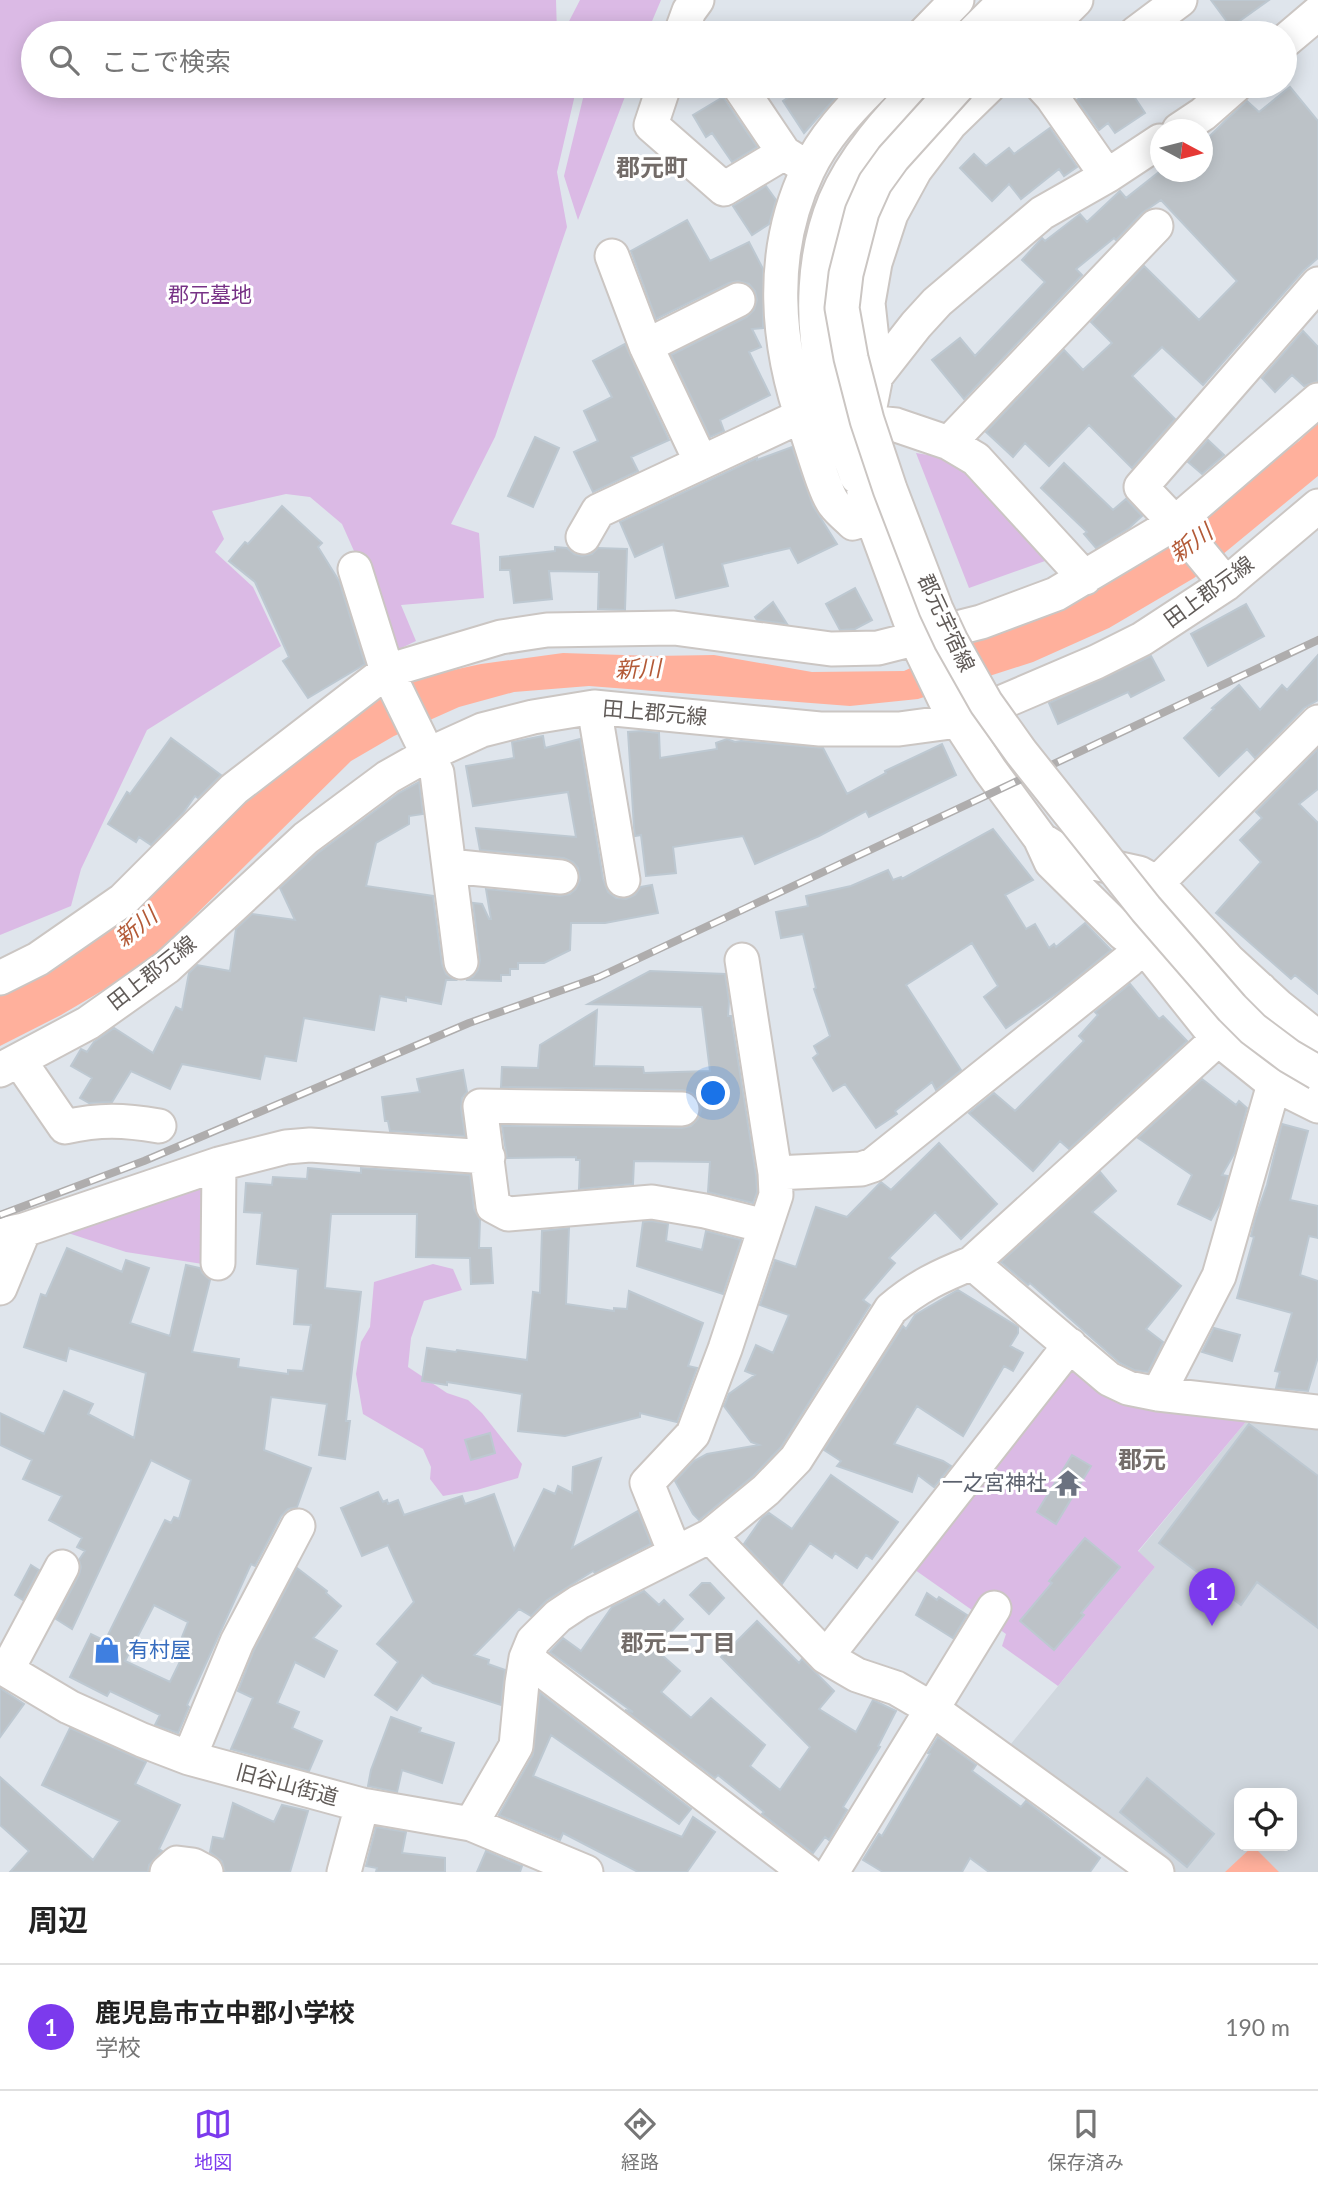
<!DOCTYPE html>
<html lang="ja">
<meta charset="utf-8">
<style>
body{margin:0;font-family:Lato,"Noto Sans JP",sans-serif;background:#f6f6f6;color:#222}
.controls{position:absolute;right:21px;bottom:21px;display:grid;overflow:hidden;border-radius:14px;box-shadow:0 4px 18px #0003}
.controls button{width:63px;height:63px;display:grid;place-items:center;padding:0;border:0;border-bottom:2px solid #e0e0e0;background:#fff;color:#222;font:35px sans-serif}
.compass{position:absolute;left:1150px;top:119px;width:63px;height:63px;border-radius:50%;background:#fff;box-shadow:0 4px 18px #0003;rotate:97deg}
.you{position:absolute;left:714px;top:1094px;width:24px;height:24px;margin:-18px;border:5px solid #fff;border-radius:50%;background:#1a73e8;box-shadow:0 0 0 10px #1a73e833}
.badge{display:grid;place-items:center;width:46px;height:46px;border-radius:50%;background:#7c3aed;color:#fff;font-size:23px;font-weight:700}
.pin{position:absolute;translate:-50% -58px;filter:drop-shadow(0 2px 4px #0008)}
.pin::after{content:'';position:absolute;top:37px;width:24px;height:21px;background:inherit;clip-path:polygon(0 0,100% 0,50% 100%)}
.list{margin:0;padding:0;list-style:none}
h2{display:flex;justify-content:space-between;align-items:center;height:91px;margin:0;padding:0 28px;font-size:30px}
h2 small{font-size:23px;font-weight:400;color:#767676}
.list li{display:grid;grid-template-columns:46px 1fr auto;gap:21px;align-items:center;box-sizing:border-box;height:126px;padding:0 28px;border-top:2px solid #e0e0e0}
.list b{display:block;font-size:26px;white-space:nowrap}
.list p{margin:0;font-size:23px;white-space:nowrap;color:#767676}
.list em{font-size:23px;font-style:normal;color:#767676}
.icon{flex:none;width:38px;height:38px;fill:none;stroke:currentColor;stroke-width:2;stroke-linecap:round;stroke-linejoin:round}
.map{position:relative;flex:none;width:1318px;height:1872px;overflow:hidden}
.search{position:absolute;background:#fff;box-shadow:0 4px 18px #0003;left:21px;right:21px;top:21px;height:77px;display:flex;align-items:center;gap:18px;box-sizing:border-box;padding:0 24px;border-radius:38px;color:#767676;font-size:26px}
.sheet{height:217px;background:#fff}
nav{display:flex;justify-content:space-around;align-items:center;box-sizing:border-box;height:98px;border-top:2px solid #e0e0e0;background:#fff;font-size:19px;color:#767676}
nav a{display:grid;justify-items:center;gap:4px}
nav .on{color:#7c3aed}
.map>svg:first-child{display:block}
.education{fill:#d0d7de;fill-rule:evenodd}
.green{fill:#dbbae5}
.water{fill:#ffb09c}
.building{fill:#bcc2c7;stroke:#bdc8d1;stroke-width:2;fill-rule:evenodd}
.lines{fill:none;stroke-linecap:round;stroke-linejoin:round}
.minor-casing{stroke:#cbc6c3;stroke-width:37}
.minor{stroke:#fff;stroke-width:33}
.rail-casing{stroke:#afadad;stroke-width:8}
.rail{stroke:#fff;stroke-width:5;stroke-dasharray:16;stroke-linecap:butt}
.minor-bridge-casing{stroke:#cbc6c3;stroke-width:37;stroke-linecap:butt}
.minor-bridge{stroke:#fff;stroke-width:33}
.labels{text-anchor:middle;stroke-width:6;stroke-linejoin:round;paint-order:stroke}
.park-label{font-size:21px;fill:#773286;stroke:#fff}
.street-label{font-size:21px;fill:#615b58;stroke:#fff}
.worship-label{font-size:21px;fill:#5b616d;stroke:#fff;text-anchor:end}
.shop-label{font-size:21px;fill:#366cbe;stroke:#fff;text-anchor:start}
.water-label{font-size:23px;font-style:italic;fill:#b35a37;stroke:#fff}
.neighbourhood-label{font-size:23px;font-weight:bold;fill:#736c69;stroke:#fff}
.quarter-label{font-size:24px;font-weight:bold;fill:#736c69;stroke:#fff}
</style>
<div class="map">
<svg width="1318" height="1872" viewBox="0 0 1318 1872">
<rect width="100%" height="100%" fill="#dfe5ec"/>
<!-- education -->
<path class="education" d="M1250 1417 1318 1425V1872H1171L1006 1750 1155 1567 1138 1552ZM1239 1793H1292V1846H1239Z"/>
<!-- green -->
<path class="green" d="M0 0H556L557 33H33V86H577L557 172 567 227 495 437 451 524 479 533 484 598 401 605 416 641 391 653 370 587 342 524 310 497 286 494 212 511 224 539 215 552 253 587 281 646 147 730 81 869 71 906 0 935Z
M580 0H661L647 33H566L564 31Z
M586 86H629L578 220 564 176Z
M916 453 953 459 1045 561 969 588Z
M212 1184 209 1265 126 1252 68 1233Z
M433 1264 453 1269 462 1290 424 1301 411 1338 408 1367 447 1393 468 1400 482 1413 522 1464 518 1478 477 1490 443 1496 430 1479 431 1467 423 1449 363 1414 356 1374 361 1342 370 1327 374 1282Z
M1061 1361 1250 1417 1138 1551 1155 1567 1058 1686 1002 1646 1006 1634 908 1565Z"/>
<!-- water -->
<path class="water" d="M1318 423V476L1194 578 1109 628 1033 662 918 699 850 706 589 686 514 692 459 707 394 736 351 761 159 951 122 979 61 1015 0 1046V994L367 704 425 676 481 664 563 653 653 656 714 655 812 672 904 671 996 628 1196 519 1299 441Z
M1253 1846 1279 1872H1225Z"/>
<!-- building -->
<path class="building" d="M1211 0H1269L1231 27Z
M805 86H846L804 133 783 101Z
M1098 86H1127L1145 113 1115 133 1108 123 1099 130 1077 100Z
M1290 87 1318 121V258L1303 271 1203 385 1162 347 1132 376 1175 419 1132 468 1089 425 1049 466 1025 443 1013 457 986 432 1064 350 1083 370 1112 343 1091 322 1144 266 1199 320 1237 281 1161 200 1142 213 1116 240 1114 238 1076 269 1082 275 964 399 932 360 960 338 975 356 1045 282 1022 260 1042 238 1045 241 1080 214 1087 222 1120 191 1126 198 1159 172H1202V144L1226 120 1247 101 1259 112Z
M723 97 757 147 732 162 712 133 706 137 693 115Z
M1050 128 1077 167 1064 176 1059 169 1021 199 1009 184 992 201 960 168 974 154 986 166 1009 148 1014 154Z
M766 186 776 200 769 224 752 235 733 206Z
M687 220 710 261 749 242 763 269V328L752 329 761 347 749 352 770 395 720 420 724 431 710 437 671 355 747 317 754 310 757 300 755 291 749 284 738 281 729 283 656 319 631 251Z
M1303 331 1318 347V381L1304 386 1292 375 1275 392 1262 378Z
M625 344 669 440 631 457 638 471 593 492 574 452 598 441 584 411 612 397 593 361Z
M535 437 559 448 533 507 508 496Z
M1208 440 1224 455 1202 474 1188 462Z
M792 447 813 506 837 544 798 563 790 548 722 564 728 586 676 598 663 544 635 557 620 522 757 458V460Z
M1064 463 1113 510 1126 499 1142 516 1129 528 1096 548 1084 534 1087 532 1041 488Z
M282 506 322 543 318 547 339 581 365 664 308 698 283 661 289 657 255 582 229 561 245 542 248 544Z
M555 547 567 548 574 554 582 556 592 554 598 548 627 549 625 610 598 609 599 572 549 571 552 599 514 603 510 570H500V557L555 551Z
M855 588 872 620 855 629 840 630 826 604Z
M773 602 787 624 757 620 755 617Z
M1246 604 1264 636 1208 666 1191 634Z
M1318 655V700L1304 708 1255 758 1247 749 1219 776 1184 738 1214 709 1212 708 1239 685 1260 710 1282 685 1287 690Z
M1151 656 1164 680 1131 697 1128 692 1058 724 1049 703Z
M642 731 659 733 660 758 717 749 716 743 727 739 735 742 741 741 823 748 847 794 886 773 885 771 942 744 956 775 869 817 866 811 819 836 755 864 743 836 673 847 676 873 646 876 641 835 635 836 634 827 628 732Z
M543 736 545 748 580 739 603 879 608 892 616 898 626 899 635 895 641 887 652 885 658 913 605 923H571L570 950 544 963H518V969H510V975H501V981L466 980 473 977 478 970 480 960 473 903 482 904 489 919H491L486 889 560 896 570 894 576 889 580 880 578 868 573 862 564 858 480 850 476 828 576 837 568 792 473 806 466 766 514 758 512 742Z
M171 738 221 775 198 798 195 796 183 813 151 845 139 837 136 842 108 824 127 792 130 794Z
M1318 749V789L1299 804 1318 823V994L1295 975 1291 979 1216 913 1261 862 1240 840 1262 818 1256 812Z
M419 782 423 814 409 816V824L376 843 366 886 433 896 442 964 446 974 455 980H446L441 1004 406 997V1001L380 996 374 1030 304 1018 296 1061 265 1056 260 1079 182 1064 170 1089 131 1071 112 1102 89 1103 80 1098 92 1078 71 1066 81 1049 87 1052 94 1042 114 1028 153 1053 176 1007 182 1010 189 973 197 965 230 971 236 929 252 914 295 920 280 888 318 853 399 793Z
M993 829 1033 880 1005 895 1026 929 1035 924 1049 948 1054 944 1056 947 1085 923 1111 950 1060 991 1006 1028 984 997 998 986 972 943 906 985 961 1070 936 1090 932 1082 895 1111 897 1114 876 1128 845 1084 833 1091 813 1058 818 1054 814 1046 830 1036 814 989 816 988 803 934 781 938 776 912 808 906 806 896 851 886 888 870 893 880 901 877 902 879Z
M650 971 725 974 729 1001 728 1016H731L756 1175 757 1192 753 1203 708 1192 710 1162 634 1161 633 1184 579 1189 580 1160H576V1157L507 1158 502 1126 682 1128 691 1126 698 1119 701 1110 699 1100 692 1093 683 1090 501 1087 502 1067 538 1068 540 1045 597 1010 594 1066 643 1067 644 1073 710 1071 702 1007 588 1004Z
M1130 984 1159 1019 1163 1016 1187 1041 1069 1149 1060 1141 1033 1171 969 1113 994 1093 1015 1111 1084 1041 1079 1036 1098 1015 1095 1012Z
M463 1070 467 1092 462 1098 461 1108 465 1136 390 1131 388 1121H385L382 1097 420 1092 417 1079Z
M1202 1079 1236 1105 1239 1101 1247 1108 1235 1152 1222 1175 1228 1176 1220 1204 1211 1220 1178 1204 1192 1175 1138 1138Z
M1282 1124 1308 1131 1290 1200 1318 1206V1238L1309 1236 1300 1275 1318 1281V1357L1308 1391 1276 1388 1280 1372 1275 1371 1292 1313 1237 1298 1254 1237 1251 1236 1255 1219 1267 1185Z
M939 1143 997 1204 961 1239 935 1212 889 1258 895 1263 863 1300 870 1305 781 1447 753 1476 699 1520 693 1514 675 1481 694 1461 707 1454 759 1445 751 1442 724 1406 729 1394 755 1375 745 1371 756 1345 773 1353 789 1315 760 1305 775 1260 796 1267 816 1207 847 1217 881 1182 891 1190Z
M308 1168 361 1173V1168L470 1175 474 1209 480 1220 479 1248H491L493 1283 471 1284 470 1258 416 1257 417 1214H331L325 1288 361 1292 346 1421H350L345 1459 319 1455 327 1404 271 1397 264 1450 311 1468 297 1507 288 1509 281 1516 255 1566 251 1564 187 1705 189 1707 178 1733 155 1725 160 1715 110 1691 107 1696 70 1677 91 1634 105 1641 165 1520 171 1523 174 1517 179 1519 191 1480 151 1460 72 1629 56 1619 79 1575 81 1567 79 1560 85 1551 77 1547 82 1538 49 1520 62 1496 23 1479 32 1460 0 1445V1413L44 1434 64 1391 93 1404 88 1414 134 1438 146 1373 69 1348 66 1361 24 1347 41 1294 46 1296 67 1248 122 1272 126 1260 149 1268 130 1323 170 1336 186 1265 200 1268 202 1273 210 1280 192 1352 239 1359 238 1367 288 1374V1370L303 1371 311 1325 294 1324 298 1269 257 1264 262 1213 244 1212 246 1183 272 1185 273 1177 307 1179ZM154 1605 188 1622 182 1637 190 1641 170 1682 125 1661Z
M1100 1172 1116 1191 1092 1212 1181 1286 1146 1329 1163 1342 1148 1372 1134 1370 1120 1363 1030 1283 1028 1285 1001 1262Z
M651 1221 668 1224 666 1241 702 1250 706 1231 741 1240 723 1294 637 1266 643 1222Z
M569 1228 566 1304 614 1311V1308L627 1309 629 1291 703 1323 688 1366 697 1368 677 1422 640 1413V1417L565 1436 518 1431 522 1394 447 1382V1385L422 1381 427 1348 456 1352 457 1350 527 1360 533 1292 540 1293 542 1231Z
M958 1290 1018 1327V1333L1010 1346 1023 1353 1013 1371 1004 1366 963 1436 917 1406 894 1444 943 1461 951 1466 934 1487 918 1475 912 1492 837 1466 841 1461 824 1450 903 1326 906 1329 915 1315Z
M1214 1328 1240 1335 1232 1361 1202 1352Z
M1249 1424 1318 1476V1628L1257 1582 1241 1605 1159 1543Z
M490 1433 495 1453 471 1460 465 1440Z
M1072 1455 1091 1466 1056 1524 1037 1512Z
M601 1458 572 1548 638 1511 651 1544 595 1573 593 1571 547 1600 531 1616 519 1609 474 1655 489 1660 488 1664 505 1670 501 1705 433 1683 422 1675 397 1710 375 1695 398 1662 377 1644 414 1602 388 1545 362 1556 341 1508 378 1492 383 1502 387 1500 388 1504 398 1500 404 1515 462 1496 465 1504 494 1494 514 1550 544 1489 555 1494 558 1486 572 1493 573 1467Z
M831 1475 898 1522 872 1559 866 1555 857 1568 835 1553 832 1558 810 1543 782 1584 744 1544 762 1518 769 1513 792 1529Z
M1085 1538 1120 1567 1081 1613 1084 1615 1054 1650 1020 1621 1052 1583 1049 1581Z
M31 1565 39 1570 23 1600 15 1595Z
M297 1568 327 1591 326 1593 341 1606 313 1638 337 1651 324 1677 295 1662 277 1703 299 1712 292 1728 322 1741 309 1771 231 1749 253 1698 238 1691 254 1650Z
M702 1583H710L724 1598 709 1614 690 1595Z
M644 1591 659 1605 664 1600 683 1619 655 1649 680 1671 661 1692 691 1718 711 1698 765 1745 750 1766 780 1790 810 1747 721 1657 757 1621 799 1663 802 1659 834 1691 819 1709 856 1732 873 1700 896 1711 878 1746 880 1747 843 1807 847 1810 829 1840 825 1837 813 1853 762 1814 764 1812 718 1775 715 1778 625 1710 633 1712 550 1652 563 1638 581 1651 612 1607Z
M927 1593 937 1600 939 1597 967 1615 953 1638 916 1615Z
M0 1688 24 1704 0 1737Z
M540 1693 691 1809 679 1824 551 1735 533 1776 682 1837 693 1817 715 1832 687 1872H638L563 1833 560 1840 499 1815 533 1755Z
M391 1717 421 1728 419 1732 454 1743 442 1783 402 1770 397 1792 368 1786 371 1770Z
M70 1728 146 1762 135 1784 180 1805 159 1849 162 1851 149 1865 148 1872H10L29 1851 0 1825V1777L93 1860 120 1821 42 1785Z
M938 1737 976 1765 972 1771 1021 1807 1026 1801 1100 1858 1090 1872H989L970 1858 962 1872H883L863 1860 879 1834 882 1836 930 1754 928 1753Z
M1147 1778 1214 1834 1187 1867 1120 1812Z
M233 1803 274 1822 282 1805 308 1811 290 1872H225L222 1861 210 1852 213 1837 224 1839Z
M376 1827 406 1832 402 1853 445 1858V1872H376L377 1868 366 1866Z
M486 1851 522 1866 520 1872H477Z"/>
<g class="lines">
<defs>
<path id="minor" d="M681 33 689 11 697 0
M925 33 957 0
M973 33 1006 0
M1008 33 1042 0
M1043 33 1076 0
M1136 33 1180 0
M1285 41 1318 13
M664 86 651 125 724 189 784 153
M739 86 784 153 803 165
M989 86 950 124 915 170 891 214 875 263 868 303 876 376 867 422 861 472 865 499 921 650 947 704 990 770 1040 838 1051 862 1124 934 1143 945 1218 1039 1274 1084 1318 1106
M1042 86 1052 97 1107 176
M1179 130 1203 114 1235 86
M612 256 646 346 701 462
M646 346 738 300
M876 376 916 325 937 302 1042 213 1107 176 1160 141
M867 422 896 425 949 443 976 459 1085 578
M949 443 1156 226
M857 477C845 443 831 409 823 375 811 319 813 254 835 201 853 158 889 118 921 86
M871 517 853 523C847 517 839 511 834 504 825 493 812 446 806 429 776 345 768 253 808 170 823 138 849 110 873 86
M583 537 598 511 801 416
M355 569 387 671 437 773 461 962
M1226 584 1179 527 1141 487 1318 284
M594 707 623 880
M1042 840 1071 858 1139 873 1157 883 1229 961 1278 1006 1318 1038
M449 866 561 877
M1157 883 1318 722
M0 978 38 959 123 900 234 789 387 671 501 637 547 630 674 628 831 649 878 648 981 622 1056 594 1175 523 1318 400
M19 1060 65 1127C100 1119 124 1120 159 1126
M0 1070 88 1023 167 967 306 838 388 777 427 755 482 730 533 717 594 707 820 729H899L958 721 1096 662 1142 639 1226 584 1318 506
M682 1109 480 1106 493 1206 508 1214 652 1202 705 1211 765 1226
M775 1173 861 1169 873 1165 1129 960 1143 945 1131 928
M0 1235 24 1230 219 1164 286 1147 310 1145 488 1157
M218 1263 219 1164
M972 1263 1109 1379 1128 1388 1158 1394 1318 1412
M0 1288 24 1230
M1158 1394 1219 1276 1274 1084
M710 1536 826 1657 857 1675 896 1688 932 1709 1157 1872
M675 1553 647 1483 693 1434 725 1349 776 1195 775 1173 742 960
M826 1657 1070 1345
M526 1658 806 1872
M0 1666 69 1707 142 1740 189 1758 362 1805 471 1824 586 1872
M7 1670 62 1567
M189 1758 237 1642 298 1526
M471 1824 516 1746 522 1683 526 1658 533 1641 558 1616 579 1602 710 1536 766 1490 796 1459 891 1309C918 1286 940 1276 972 1263L1218 1039 1260 989
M167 1872 177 1863 193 1865 206 1872
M344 1872 362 1805
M832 1872 994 1608"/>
</defs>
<!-- minor casing -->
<use href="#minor" class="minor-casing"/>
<!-- minor -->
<use href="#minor" class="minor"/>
<defs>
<path id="rail" d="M0 1215 144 1161 469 1023 599 977 1318 640"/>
</defs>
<!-- rail casing -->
<use href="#rail" class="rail-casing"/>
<!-- rail -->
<use href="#rail" class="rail"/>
<defs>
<path id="minor-bridge" d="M958 86 893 158 875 183 862 212 846 274 842 308 851 358 867 420 890 489 936 609 951 641 986 703 1021 752 1146 909 1232 1008 1253 1029 1289 1056 1318 1073"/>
</defs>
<!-- minor-bridge casing -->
<use href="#minor-bridge" class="minor-bridge-casing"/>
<!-- minor-bridge -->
<use href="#minor-bridge" class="minor-bridge"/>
</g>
<!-- icons -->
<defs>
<symbol id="temple-bare" viewBox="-9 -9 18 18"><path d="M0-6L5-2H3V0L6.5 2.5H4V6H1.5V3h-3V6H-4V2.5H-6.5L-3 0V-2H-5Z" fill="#6b7280" stroke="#fff" stroke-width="2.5" paint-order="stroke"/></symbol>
<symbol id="shop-bare" viewBox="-9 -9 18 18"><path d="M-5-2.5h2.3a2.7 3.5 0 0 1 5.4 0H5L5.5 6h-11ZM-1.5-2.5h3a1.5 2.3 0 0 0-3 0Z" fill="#3f7fe0" stroke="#fff" stroke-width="2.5" paint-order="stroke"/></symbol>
</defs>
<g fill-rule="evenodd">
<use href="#temple-bare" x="1049" y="1464" width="38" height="38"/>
<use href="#shop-bare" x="88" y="1631" width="38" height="38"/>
</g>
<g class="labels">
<!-- park labels -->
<g class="park-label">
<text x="210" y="302">郡元墓地</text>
</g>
<!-- street labels -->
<g class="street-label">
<text transform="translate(1209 592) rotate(-36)" y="7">田上郡元線</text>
<text transform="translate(946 623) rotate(65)" y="7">郡元宇宿線</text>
<text transform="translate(655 713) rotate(5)" y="7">田上郡元線</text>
<text transform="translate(152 973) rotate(-38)" y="7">田上郡元線</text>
<text transform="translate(287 1785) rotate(15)" y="7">旧谷山街道</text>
</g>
<!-- worship labels -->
<g class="worship-label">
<text x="1047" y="1490">一之宮神社</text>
</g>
<!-- shop labels -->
<g class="shop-label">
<text x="128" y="1657">有村屋</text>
</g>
<!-- water labels -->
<g class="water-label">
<text transform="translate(1191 543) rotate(-36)" y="8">新川</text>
<text transform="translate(638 669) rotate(-2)" y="8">新川</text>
<text transform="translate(136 927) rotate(-39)" y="8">新川</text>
</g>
<!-- neighbourhood labels -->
<g class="neighbourhood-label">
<text x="678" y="1651">郡元二丁目</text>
</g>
<!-- quarter labels -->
<g class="quarter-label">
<text x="652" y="176">郡元町</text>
<text x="1142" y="1468">郡元</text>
</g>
</g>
</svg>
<div class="controls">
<button><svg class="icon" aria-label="locate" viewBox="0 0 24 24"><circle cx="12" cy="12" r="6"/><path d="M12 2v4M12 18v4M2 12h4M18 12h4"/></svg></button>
</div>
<svg class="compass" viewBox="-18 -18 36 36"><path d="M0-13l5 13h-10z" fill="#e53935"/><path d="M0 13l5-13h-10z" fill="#767676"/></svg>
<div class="you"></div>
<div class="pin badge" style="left:1212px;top:1626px">1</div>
<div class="search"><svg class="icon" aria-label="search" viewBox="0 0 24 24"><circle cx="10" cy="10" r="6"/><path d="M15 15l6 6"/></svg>ここで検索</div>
</div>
<section class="sheet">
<h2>周辺<small></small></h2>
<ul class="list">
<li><span class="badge">1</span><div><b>鹿児島市立中郡小学校</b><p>学校</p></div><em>190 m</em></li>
</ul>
</section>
<nav>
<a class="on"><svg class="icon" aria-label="map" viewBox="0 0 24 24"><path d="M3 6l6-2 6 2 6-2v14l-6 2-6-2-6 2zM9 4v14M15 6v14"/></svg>地図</a>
<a><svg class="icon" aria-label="directions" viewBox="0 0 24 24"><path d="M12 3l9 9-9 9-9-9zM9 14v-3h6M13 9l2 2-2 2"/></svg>経路</a>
<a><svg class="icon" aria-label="saved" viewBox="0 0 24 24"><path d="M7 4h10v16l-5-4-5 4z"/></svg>保存済み</a>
</nav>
